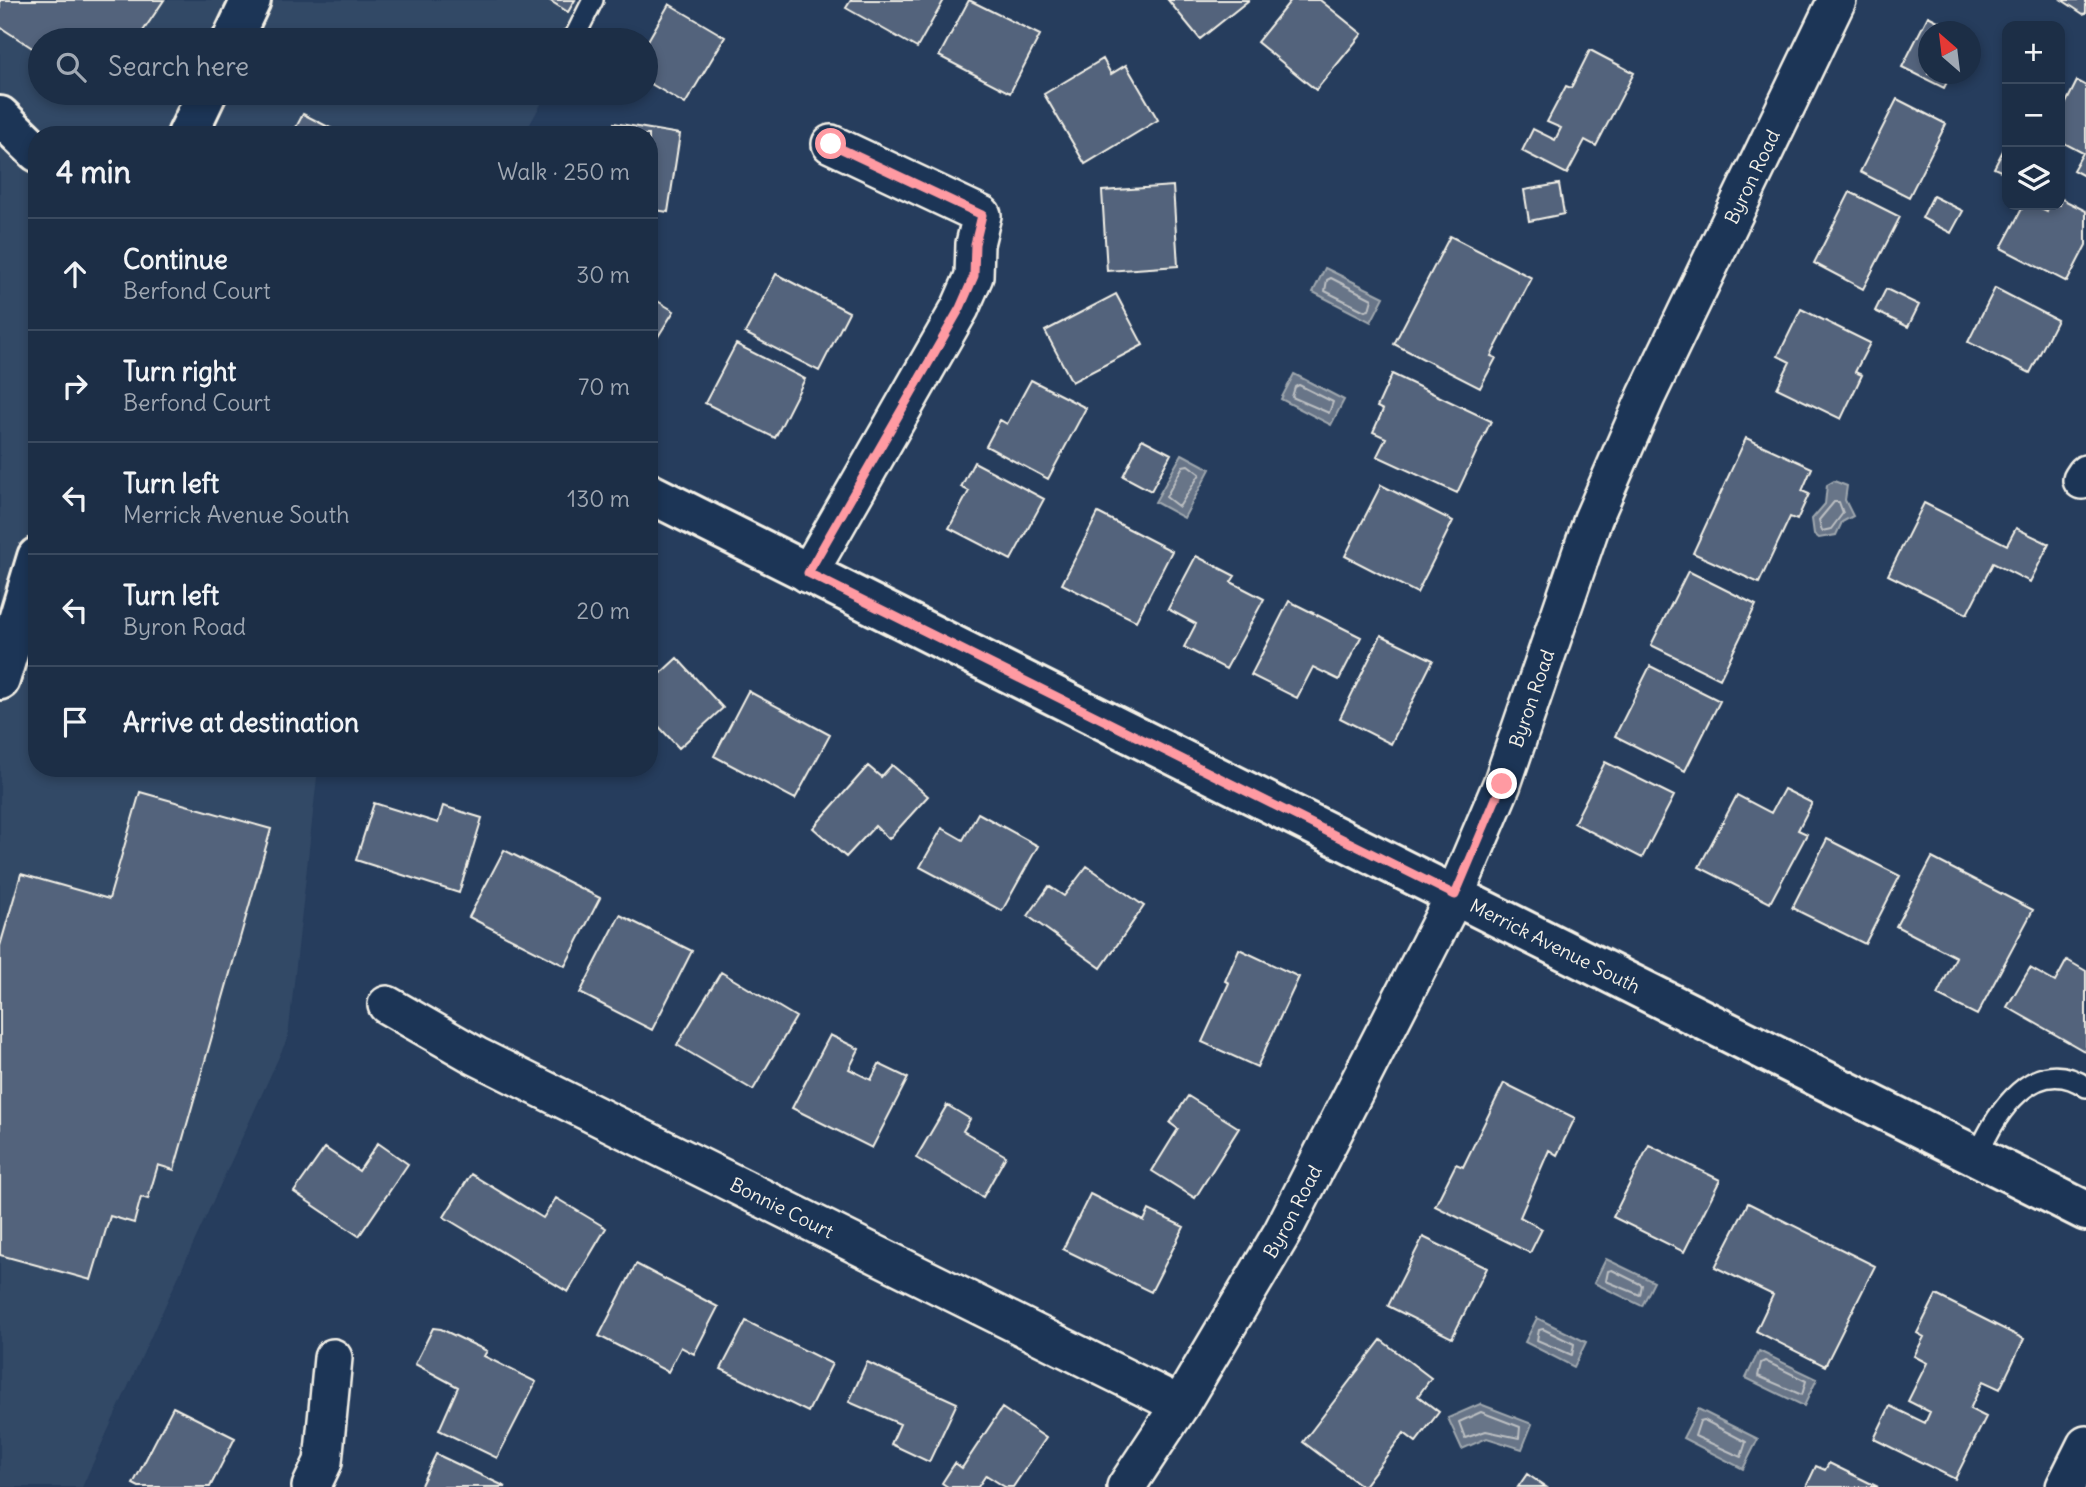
<!DOCTYPE html>
<meta charset="utf-8">
<style>
body{margin:0;font-family:Delius,sans-serif;background:#293a51;color:#f1f3f6}
.controls{position:absolute;right:21px;top:21px;display:grid;overflow:hidden;border-radius:14px;box-shadow:0 4px 10px #0003}
.controls button{width:63px;height:63px;display:grid;place-items:center;padding:0;border:0;border-bottom:2px solid #3a4a5f;background:#1c2e46;color:#f1f3f6;font:35px sans-serif}
.compass{position:absolute;left:1918px;top:21px;width:63px;height:63px;border-radius:50%;background:#1c2e46;box-shadow:0 4px 10px #0003;rotate:332deg}
.stop{position:absolute;width:21px;height:21px;margin:-16px;border:5px solid #ff9aa2;border-radius:50%;background:#fff}
.stop.end{background:#ff9aa2;border-color:#fff;box-shadow:0 2px 7px #0008}
.list{margin:0;padding:0;list-style:none}
h2{display:flex;justify-content:space-between;align-items:center;height:91px;margin:0;padding:0 28px;font-size:30px}
h2 small{font-size:23px;font-weight:400;color:#a0a8b3}
.list li{display:grid;grid-template-columns:46px 1fr auto;gap:21px;align-items:center;box-sizing:border-box;height:112px;padding:0 28px;border-top:2px solid #3a4a5f}
.list b{display:block;font-size:26px;white-space:nowrap}
.list p{margin:0;font-size:23px;white-space:nowrap;color:#a0a8b3}
.list em{font-size:23px;font-style:normal;color:#a0a8b3}
.icon{flex:none;width:38px;height:38px;fill:none;stroke:currentColor;stroke-width:2;stroke-linecap:round;stroke-linejoin:round}
.map{position:relative;flex:none;width:2086px;height:1487px;overflow:hidden}
.search{position:absolute;background:#1c2e46;box-shadow:0 4px 10px #0003;left:28px;top:28px;width:630px;height:77px;display:flex;align-items:center;gap:18px;box-sizing:border-box;padding:0 24px;border-radius:38px;color:#a0a8b3;font-size:26px}
.panel{position:absolute;background:#1c2e46;box-shadow:0 4px 10px #0003;left:28px;top:126px;width:630px;height:651px;border-radius:28px}
.map>svg:first-child{display:block}
.built{fill:#334966}
.water{fill:#677588;stroke:#9fa7ae;stroke-width:2}
.lines{fill:none;stroke-linecap:round;stroke-linejoin:round}
.shore{stroke:#bcbfc2;stroke-width:2}
.building{fill:#52647b;stroke:#f4f1e8;stroke-width:2}
.service-casing{stroke:#f4f1e8;stroke-width:24}
.minor-casing{stroke:#f4f1e8;stroke-width:42}
.tertiary-casing{stroke:#f4f1e8;stroke-width:44}
.secondary-casing{stroke:#f4f1e8;stroke-width:44}
.primary-casing{stroke:#f4f1e8;stroke-width:44}
.service{stroke:#1d3557;stroke-width:19}
.minor{stroke:#1d3557;stroke-width:37}
.tertiary{stroke:#1d3557;stroke-width:38}
.secondary{stroke:#1d3557;stroke-width:38}
.primary{stroke:#1d3557;stroke-width:38}
.route{stroke:#ff9aa2;stroke-width:9}
.labels{text-anchor:middle;stroke-width:5;stroke-linejoin:round;paint-order:stroke}
.street-label{font-size:19px;fill:#f4f1e8;stroke:#1d3557}
</style>
<div class="map">
<svg width="2086" height="1487" viewBox="0 0 2086 1487">
<rect width="100%" height="100%" fill="#263d5d"/>
<filter id="ink" filterUnits="userSpaceOnUse"><feTurbulence type="fractalNoise" baseFrequency=".0143" numOctaves="2"/><feDisplacementMap in="SourceGraphic" scale="14" xChannelSelector="R" yChannelSelector="G"/><feConvolveMatrix kernelMatrix="1 2 1 2 8 2 1 2 1" color-interpolation-filters="sRGB"/></filter>
<g filter="url(#ink)">
<!-- built -->
<path class="built" d="M0 0H597L575 40H40V93H547L524 135H37V768H318L288 1037 82 1487H0Z"/>
<!-- water -->
<path class="water" d="M1325 268 1384 297 1371 322 1313 292Z
M1294 374 1344 400 1331 425 1281 399Z
M1182 454 1210 469 1184 518 1155 502Z
M1834 481 1847 486 1845 500 1853 516 1842 522 1836 535 1819 538 1814 534 1812 519 1825 504 1827 485Z
M1606 1259 1654 1282 1642 1306 1594 1283Z
M1537 1318 1586 1342 1574 1367 1525 1342Z
M1759 1351 1817 1379 1804 1406 1746 1378Z
M1480 1404 1532 1424 1522 1449 1487 1438 1462 1449 1448 1418Z
M1698 1409 1758 1439 1743 1469 1683 1438Z"/>
<g class="lines">
<!-- shore -->
<path class="shore" d="M1331 278 1372 299 1369 310 1365 311 1325 291 1327 280Z
M1299 385 1333 402 1329 413 1292 397 1295 387Z
M1188 465 1200 474 1179 507 1166 497 1183 466Z
M1834 502H1839L1843 513 1831 529 1822 531 1819 520Z
M1612 1270 1642 1285 1640 1295 1606 1281 1608 1271Z
M1543 1329 1574 1344 1572 1355 1537 1340 1539 1330Z
M1765 1361 1806 1381 1802 1395 1758 1376 1761 1363Z
M1481 1412 1520 1427 1519 1438 1486 1431 1465 1438 1459 1422Z
M1704 1420 1746 1442 1741 1457 1695 1436 1700 1421Z"/>
</g>
<!-- building -->
<path class="building" d="M0 0H164L137 40H40V53L0 27Z
M549 0H575L568 12Z
M851 0H944L917 48 846 8Z
M969 0 1040 35 1010 93 939 56Z
M1168 0H1249L1200 39Z
M1291 0H1320L1362 34 1316 90 1257 42Z
M2062 0H2086V13L2083 14Z
M669 4 725 37 685 104 646 81V44Z
M1928 16 1960 32H1928V74H1951L1944 88 1902 67Z
M1590 50 1634 73 1596 146 1585 140 1567 174 1522 151 1533 129 1555 140 1561 128 1547 122 1566 86 1571 88Z
M1103 59 1111 74 1126 65 1158 120 1085 164 1044 94Z
M2077 81 2086 86V177L2073 170 2083 153 2060 141V115Z
M1897 99 1946 124 1909 197 1860 172Z
M303 114 344 135H292Z
M614 123 680 134 668 212 649 209V135H613Z
M2007 143V174L1994 168Z
M1559 184 1564 214 1529 221 1524 190Z
M1173 186 1178 266 1107 271 1102 191Z
M1850 192 1900 217 1863 289 1814 263Z
M1933 196 1963 211 1951 233 1922 218Z
M2060 198 2086 211V245L2067 282 2001 248 2024 205H2035L2047 211 2049 205H2060Z
M1450 236 1532 278 1491 356 1496 358 1480 388 1394 344Z
M776 274 849 312 819 371 745 333Z
M1995 288 2057 320 2030 373 1968 342Z
M1886 289 1919 305 1908 327 1875 311Z
M1116 294 1143 345 1072 382 1045 331Z
M649 296 674 311 649 351Z
M1801 309 1870 343 1855 372 1862 375 1841 419 1777 388 1790 362 1778 356Z
M736 344 805 379 775 438 705 403Z
M1392 374 1491 421 1457 493 1377 456 1386 438 1373 432 1383 410 1377 407Z
M1031 380 1086 408 1048 479 986 446 1000 420 1007 424Z
M1746 438 1812 468 1802 491 1809 494 1797 520 1790 517 1759 583 1693 553Z
M1142 439 1171 454 1151 491 1123 476Z
M974 462 1044 499 1011 560 949 528 969 491 961 487Z
M1381 485 1453 521 1417 593 1345 556Z
M1924 503 2007 545 2016 528 2049 544 2030 582 1993 563 1967 614 1888 575Z
M1098 513 1172 551 1136 621 1062 584Z
M1196 556 1235 576 1231 582 1264 599 1226 669 1184 647 1196 624 1168 609Z
M1688 571 1756 605 1720 679 1651 645Z
M1289 601 1361 637 1339 680 1313 667 1297 698 1251 675Z
M1381 635 1433 660 1391 744 1340 718Z
M677 658 723 708 679 748 649 716V684Z
M1650 666 1720 701 1685 771 1615 736Z
M748 691 830 735 795 799 714 756Z
M1605 762 1674 796 1642 858 1574 823Z
M892 765 928 796 889 839 875 826 846 857 813 828 868 766 881 777Z
M1784 789 1812 803 1798 830 1807 834 1770 903 1699 867 1737 795 1771 813Z
M140 792 271 829 174 1170 158 1165 148 1199 141 1197 134 1223 110 1216 91 1280 0 1255V946L21 874 109 899Z
M374 803 438 823 443 806 482 818 459 893 356 860Z
M978 813 1038 846 1002 911 920 867 942 828 963 840Z
M1827 839 1900 876 1865 944 1792 908Z
M504 850 600 898 565 966 469 917Z
M1932 858 2033 910 1977 1015 1937 995 1956 957 1896 926Z
M1087 866 1144 906 1101 968 1028 916 1049 886 1064 896Z
M620 915 692 951 652 1030 580 993Z
M1239 949 1299 977 1257 1067 1202 1042 1229 983 1225 981Z
M2067 960 2086 971V1052L2007 1007 2030 968 2055 982Z
M721 972 796 1017 753 1090 677 1045Z
M830 1035 859 1049 849 1069 871 1080 879 1064 908 1078 872 1148 792 1108Z
M1504 1083 1575 1118 1557 1155 1549 1150 1520 1217 1542 1229 1530 1253 1435 1206 1456 1164 1463 1167Z
M1188 1096 1239 1128 1195 1198 1152 1171 1178 1129 1170 1123Z
M947 1105 970 1119 963 1131 1006 1156 983 1197 916 1158Z
M378 1143 408 1164 359 1236 294 1192 325 1148 359 1171Z
M1649 1145 1720 1180 1684 1252 1613 1217Z
M471 1174 543 1218 556 1198 606 1228 568 1292 444 1217Z
M1090 1194 1144 1221 1149 1210 1184 1227 1151 1292 1063 1249Z
M1748 1203 1875 1266 1825 1366 1756 1331 1773 1295 1715 1267Z
M1423 1237 1487 1268 1452 1338 1388 1306Z
M636 1264 718 1307 694 1354 681 1347 668 1372 599 1336Z
M1936 1295 2024 1339 2000 1389 1983 1381 1970 1409 1986 1417 1955 1479 1874 1439 1890 1406 1925 1423 1930 1412 1908 1401 1927 1363 1914 1356 1924 1337 1917 1333Z
M746 1321 832 1364 808 1412 721 1369Z
M433 1328 441 1329 487 1351 484 1356 536 1382 497 1458 439 1430 458 1387 415 1364Z
M1381 1340 1431 1378 1418 1396 1439 1412 1416 1442 1404 1433 1363 1487 1303 1442Z
M867 1362 957 1403 929 1462 891 1444 900 1424 849 1402Z
M173 1407 235 1438 210 1487H139L133 1484Z
M1002 1408 1046 1438 1013 1487H1005L986 1475 978 1487H948L942 1483 955 1463 962 1468Z
M436 1454 506 1487H420Z
M1829 1463 1878 1487H1806L1816 1466 1825 1470Z
M1527 1474 1546 1487H1518Z"/>
<g class="lines">
<defs>
<path id="service" d="M569 40 575 36 593 0
M1978 1155C1995 1114 2035 1051 2086 1087"/>
<g id="minor">
<path d="M2082 480 2086 474"/>
<path d="M808 574 960 308 974 276 975 244 982 215 831 144"/>
<path id="s1" d="M387 1005 476 1056 1180 1405"/>
<path d="M311 1487 323 1462 333 1358"/>
<path id="s2" d="M1126 1487 1180 1405 1282 1233 1455 895 1502 784 1593 519 1646 397 1837 0"/>
<path d="M2065 1487 2086 1445"/>
</g>
<g id="tertiary">
<path id="s3" d="M649 493 2086 1211"/>
</g>
<path id="secondary" d="M0 116 37 152"/>
<path id="primary" d="M232 40 251 0
M187 135 207 93
M0 680 37 557"/>
</defs>
<!-- service casing -->
<use href="#service" class="service-casing"/>
<!-- minor casing -->
<use href="#minor" class="minor-casing"/>
<!-- tertiary casing -->
<use href="#tertiary" class="tertiary-casing"/>
<!-- secondary casing -->
<use href="#secondary" class="secondary-casing"/>
<!-- primary casing -->
<use href="#primary" class="primary-casing"/>
<!-- service -->
<use href="#service" class="service"/>
<!-- minor -->
<use href="#minor" class="minor"/>
<!-- tertiary -->
<use href="#tertiary" class="tertiary"/>
<!-- secondary -->
<use href="#secondary" class="secondary"/>
<!-- primary -->
<use href="#primary" class="primary"/>
</g>
</g>
<g class="lines" filter="url(#ink)">
<!-- route -->
<path class="route" d="M831 144 982 215 975 244 974 276 960 308 808 573 1455 895 1502 784"/>
</g>
<g class="labels">
<!-- street labels -->
<g class="street-label">
<text dy="7" stroke="none"><textPath href="#s2" startOffset="1456">Byron Road</textPath></text>
<text dy="7" stroke="none"><textPath href="#s2" startOffset="889">Byron Road</textPath></text>
<text dy="7" stroke="none"><textPath href="#s3" startOffset="1013">Merrick Avenue South</textPath></text>
<text dy="7" stroke="none"><textPath href="#s1" startOffset="444">Bonnie Court</textPath></text>
<text dy="7" stroke="none"><textPath href="#s2" startOffset="322">Byron Road</textPath></text>
</g>
</g>
</svg>
<div class="controls">
<button>+</button>
<button>−</button>
<button><svg class="icon" aria-label="layers" viewBox="0 0 24 24"><path d="M12 4l9 5-9 5-9-5zM3 14l9 5 9-5"/></svg></button>
</div>
<svg class="compass" viewBox="-18 -18 36 36"><path d="M0-13l5 13h-10z" fill="#e53935"/><path d="M0 13l5-13h-10z" fill="#a0a8b3"/></svg>
<div class="stop" style="left:831px;top:144px"></div>
<div class="stop end" style="left:1502px;top:784px"></div>
<div class="search"><svg class="icon" aria-label="search" viewBox="0 0 24 24"><circle cx="10" cy="10" r="6"/><path d="M15 15l6 6"/></svg>Search here</div>
<section class="panel">
<h2>4 min<small>Walk · 250 m</small></h2>
<ul class="list">
<li><svg class="icon" aria-label="ahead" viewBox="0 0 24 24"><path d="M12 20V5M6 11l6-6 6 6"/></svg><div><b>Continue</b><p>Berfond Court</p></div><em>30 m</em></li>
<li><svg class="icon" aria-label="right" viewBox="0 0 24 24"><path d="M7 20v-9h11M14 6l5 5-5 5"/></svg><div><b>Turn right</b><p>Berfond Court</p></div><em>70 m</em></li>
<li><svg class="icon" aria-label="left" viewBox="0 0 24 24"><path d="M17 20v-9H6M10 6l-5 5 5 5"/></svg><div><b>Turn left</b><p>Merrick Avenue South</p></div><em>130 m</em></li>
<li><svg class="icon" aria-label="left" viewBox="0 0 24 24"><path d="M17 20v-9H6M10 6l-5 5 5 5"/></svg><div><b>Turn left</b><p>Byron Road</p></div><em>20 m</em></li>
<li><svg class="icon" aria-label="arrive" viewBox="0 0 24 24"><path d="M6 21V4h12l-3 4 3 4H6"/></svg><div><b>Arrive at destination</b></div></li>
</ul>
</section>
</div>
